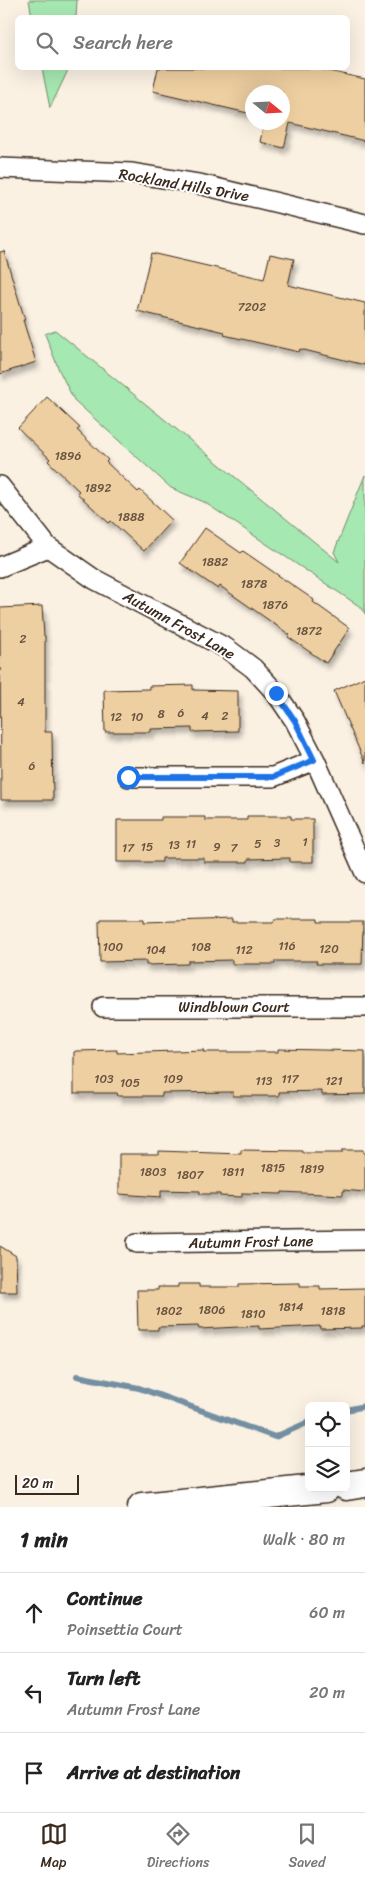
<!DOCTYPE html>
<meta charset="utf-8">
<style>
body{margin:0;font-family:Sriracha,sans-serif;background:#f2f2f2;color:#222}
.controls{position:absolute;right:15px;bottom:15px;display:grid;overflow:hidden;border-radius:8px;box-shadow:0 5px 20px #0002}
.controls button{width:45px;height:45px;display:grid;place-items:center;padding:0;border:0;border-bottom:1px solid #e0e0e0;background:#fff;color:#222;font:25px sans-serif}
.compass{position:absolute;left:245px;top:85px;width:45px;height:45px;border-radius:50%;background:#fff;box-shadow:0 5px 20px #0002;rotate:108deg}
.scale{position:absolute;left:15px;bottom:12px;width:64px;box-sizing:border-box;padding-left:5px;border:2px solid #3b2a1e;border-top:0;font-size:14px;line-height:18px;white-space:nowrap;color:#3b2a1e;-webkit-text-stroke:4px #fff;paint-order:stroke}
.stop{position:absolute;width:15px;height:15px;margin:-11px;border:4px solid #1a73e8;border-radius:50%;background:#fff}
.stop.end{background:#1a73e8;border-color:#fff;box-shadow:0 1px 5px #0008}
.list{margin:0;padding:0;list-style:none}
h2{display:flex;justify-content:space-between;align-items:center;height:65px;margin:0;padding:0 20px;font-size:21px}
h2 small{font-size:16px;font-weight:400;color:#767676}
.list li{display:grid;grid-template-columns:32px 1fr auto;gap:15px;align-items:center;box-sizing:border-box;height:80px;padding:0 20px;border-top:1px solid #e0e0e0}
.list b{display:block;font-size:19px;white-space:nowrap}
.list p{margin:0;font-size:16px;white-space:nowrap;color:#767676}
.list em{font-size:16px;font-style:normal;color:#767676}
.icon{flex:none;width:28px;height:28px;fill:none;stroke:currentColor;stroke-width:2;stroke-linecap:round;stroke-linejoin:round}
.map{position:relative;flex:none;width:365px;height:1507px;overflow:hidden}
.search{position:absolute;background:#fff;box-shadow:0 5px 20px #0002;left:15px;right:15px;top:15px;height:55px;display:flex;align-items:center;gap:12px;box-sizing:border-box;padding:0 18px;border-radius:8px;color:#767676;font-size:19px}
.sheet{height:305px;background:#fff}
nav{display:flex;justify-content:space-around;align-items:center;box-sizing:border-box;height:70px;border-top:1px solid #e0e0e0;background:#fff;font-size:14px;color:#767676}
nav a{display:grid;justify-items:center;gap:2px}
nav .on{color:#3b2a1e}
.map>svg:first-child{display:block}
.green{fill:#a6e8b1;stroke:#708968}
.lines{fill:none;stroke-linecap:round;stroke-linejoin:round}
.stream{stroke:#748fa2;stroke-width:6}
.building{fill:#eecfa1;stroke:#3b2a1e;filter:url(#shadow)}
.street-casing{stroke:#3b2a1e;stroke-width:22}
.highway-casing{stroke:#3b2a1e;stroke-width:31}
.street{stroke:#fff;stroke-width:19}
.highway{stroke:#fff;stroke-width:28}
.route{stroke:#1a73e8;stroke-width:6}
.labels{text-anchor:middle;stroke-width:4;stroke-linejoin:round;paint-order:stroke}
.number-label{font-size:12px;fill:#68533f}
.street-label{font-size:15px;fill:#3b2a1e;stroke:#fff}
</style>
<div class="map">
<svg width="365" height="1507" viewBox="0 0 365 1507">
<defs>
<filter id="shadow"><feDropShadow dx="3" dy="5.5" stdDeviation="2.5" flood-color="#0004"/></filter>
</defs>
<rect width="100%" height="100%" fill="#faf1e3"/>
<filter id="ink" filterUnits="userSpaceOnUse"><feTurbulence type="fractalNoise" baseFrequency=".02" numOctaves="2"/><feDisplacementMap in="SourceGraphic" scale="10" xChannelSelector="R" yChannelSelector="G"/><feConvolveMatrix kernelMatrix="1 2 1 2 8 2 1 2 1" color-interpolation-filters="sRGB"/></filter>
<g filter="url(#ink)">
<!-- green -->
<path class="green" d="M29 0H77L76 17H32Z
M42 68H69L50 108Z
M55 330 339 562 334 552 365 475V614L362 608 204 502 171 488 74 400 59 370 45 334Z"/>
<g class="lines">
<!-- stream -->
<path class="stream" d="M77 1376 139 1388 275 1437 309 1422
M346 1410 365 1406"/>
</g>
<!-- building -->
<path class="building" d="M158 68H315L365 79V141L290 123 284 148 260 142 264 122H282V92H252V114L153 91Z
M4 251 25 320H23L36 362 0 374V252Z
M151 253 264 279 270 254 294 259 288 285 365 303V365L300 349 299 352 224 335 225 332 137 311Z
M47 397 80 428 77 430 108 460 106 462 138 492 140 490 172 520 144 551 111 521 109 523 77 493 79 491 48 461 50 459 18 428Z
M205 528 241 553 243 551 314 600 313 602 348 627 349 629 326 663 288 637 290 635 220 586 218 589 180 563Z
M42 606 44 636H45V732H52L53 800H1L0 608Z
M365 677V763L334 691Z
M193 685V690L238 691V731L192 732V728L151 729V732H105L104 690 149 689V686Z
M247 816H291V819H313V862H290V858L248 859V862H204V858H162V862H117V820H161V817H205V820H247Z
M101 919H144V922L232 919V922H273L275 919H318V922H363L362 964H316L317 961H275V964H232V960L188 961V964L146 965V961L100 962 99 921H101Z
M278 1049 365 1051V1094L322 1095V1091L279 1092V1096H233V1092L162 1093V1096H118L117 1093H74V1052L76 1051 117 1050V1053L204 1050 203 1052H278Z
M241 1150 303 1151V1153H342V1150H363V1153H365V1192L343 1190V1195L282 1192V1194L242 1193V1197L220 1196V1194H200V1191L161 1190V1197L119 1194V1154H159V1151L241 1154Z
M0 1246 16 1256 17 1292H0Z
M300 1283V1286H320V1289L365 1288V1326H362V1328L320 1329V1326L259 1329V1326L199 1329 198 1326 158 1327V1330H138L137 1290H158V1287H178V1284H199V1287H239V1284Z"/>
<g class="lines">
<defs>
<path id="street" d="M0 168 132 173 199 184 365 224
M0 486 48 547 94 579 226 648 253 668 276 693 295 721 315 760 365 873
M0 567 48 547
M129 777H273L315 760
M103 1007H365
M137 1243 365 1240"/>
<path id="highway" d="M346 1486 365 1483
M142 1507 326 1488"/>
</defs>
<!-- street casing -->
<use href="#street" class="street-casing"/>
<!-- highway casing -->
<use href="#highway" class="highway-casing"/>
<!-- street -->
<use href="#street" class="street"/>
<!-- highway -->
<use href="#highway" class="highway"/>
</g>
</g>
<g class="lines" filter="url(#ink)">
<!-- route -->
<path class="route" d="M128 777H273L314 760 295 721 276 693"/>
</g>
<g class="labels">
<!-- number labels -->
<g class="number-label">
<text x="252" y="311">7202</text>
<text x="68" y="460">1896</text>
<text x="98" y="492">1892</text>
<text x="131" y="521">1888</text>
<text x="215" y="566">1882</text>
<text x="254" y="588">1878</text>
<text x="275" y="609">1876</text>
<text x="309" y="635">1872</text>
<text x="23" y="643">2</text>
<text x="21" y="706">4</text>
<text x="181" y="717">6</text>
<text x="161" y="718">8</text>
<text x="205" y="720">4</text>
<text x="225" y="720">2</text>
<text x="116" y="721">12</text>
<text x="137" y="721">10</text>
<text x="32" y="770">6</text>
<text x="305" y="846">1</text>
<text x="277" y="847">3</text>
<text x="191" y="848">11</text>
<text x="258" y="848">5</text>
<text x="174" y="849">13</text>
<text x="147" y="851">15</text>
<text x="217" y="851">9</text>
<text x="128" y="852">17</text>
<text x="234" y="852">7</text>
<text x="287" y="950">116</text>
<text x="113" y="951">100</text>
<text x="201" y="951">108</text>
<text x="329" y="953">120</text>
<text x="156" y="954">104</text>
<text x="244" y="954">112</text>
<text x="104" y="1083">103</text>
<text x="173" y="1083">109</text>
<text x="290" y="1083">117</text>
<text x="264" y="1085">113</text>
<text x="334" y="1085">121</text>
<text x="130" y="1087">105</text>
<text x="273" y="1172">1815</text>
<text x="312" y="1173">1819</text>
<text x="153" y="1176">1803</text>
<text x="233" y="1176">1811</text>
<text x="190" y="1179">1807</text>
<text x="291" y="1311">1814</text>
<text x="212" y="1314">1806</text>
<text x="169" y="1315">1802</text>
<text x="333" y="1315">1818</text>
<text x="253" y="1318">1810</text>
</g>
<!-- street labels -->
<g class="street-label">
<text transform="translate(184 185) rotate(10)" y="5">Rockland Hills Drive</text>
<text transform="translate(179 625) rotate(29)" y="5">Autumn Frost Lane</text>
<text x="234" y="1012">Windblown Court</text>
<text transform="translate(251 1242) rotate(-1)" y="5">Autumn Frost Lane</text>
</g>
</g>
</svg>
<div class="controls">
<button><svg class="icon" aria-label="locate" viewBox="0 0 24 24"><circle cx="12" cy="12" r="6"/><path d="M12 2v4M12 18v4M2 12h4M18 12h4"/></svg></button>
<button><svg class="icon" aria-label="layers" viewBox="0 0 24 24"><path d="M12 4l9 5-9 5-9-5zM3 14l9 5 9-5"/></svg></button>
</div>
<svg class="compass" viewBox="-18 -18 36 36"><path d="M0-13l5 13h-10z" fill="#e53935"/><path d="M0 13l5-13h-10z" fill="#767676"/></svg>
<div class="scale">20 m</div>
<div class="stop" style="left:128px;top:777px"></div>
<div class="stop end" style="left:276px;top:693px"></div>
<div class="search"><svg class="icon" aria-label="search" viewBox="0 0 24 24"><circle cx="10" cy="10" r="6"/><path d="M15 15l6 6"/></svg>Search here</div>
</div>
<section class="sheet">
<h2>1 min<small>Walk · 80 m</small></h2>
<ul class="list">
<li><svg class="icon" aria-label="ahead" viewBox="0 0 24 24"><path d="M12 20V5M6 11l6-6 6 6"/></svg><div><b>Continue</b><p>Poinsettia Court</p></div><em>60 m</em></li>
<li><svg class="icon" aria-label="left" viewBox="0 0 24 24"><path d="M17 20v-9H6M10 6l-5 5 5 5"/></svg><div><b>Turn left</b><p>Autumn Frost Lane</p></div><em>20 m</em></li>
<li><svg class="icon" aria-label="arrive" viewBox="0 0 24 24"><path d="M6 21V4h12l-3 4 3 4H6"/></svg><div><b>Arrive at destination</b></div></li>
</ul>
</section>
<nav>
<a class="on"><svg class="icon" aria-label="map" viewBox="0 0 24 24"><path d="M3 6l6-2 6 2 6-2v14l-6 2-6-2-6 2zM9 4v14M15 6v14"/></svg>Map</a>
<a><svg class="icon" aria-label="directions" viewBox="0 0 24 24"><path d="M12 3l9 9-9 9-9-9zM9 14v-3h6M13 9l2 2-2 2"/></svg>Directions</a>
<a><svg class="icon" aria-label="saved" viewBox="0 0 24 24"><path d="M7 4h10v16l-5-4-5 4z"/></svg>Saved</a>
</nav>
